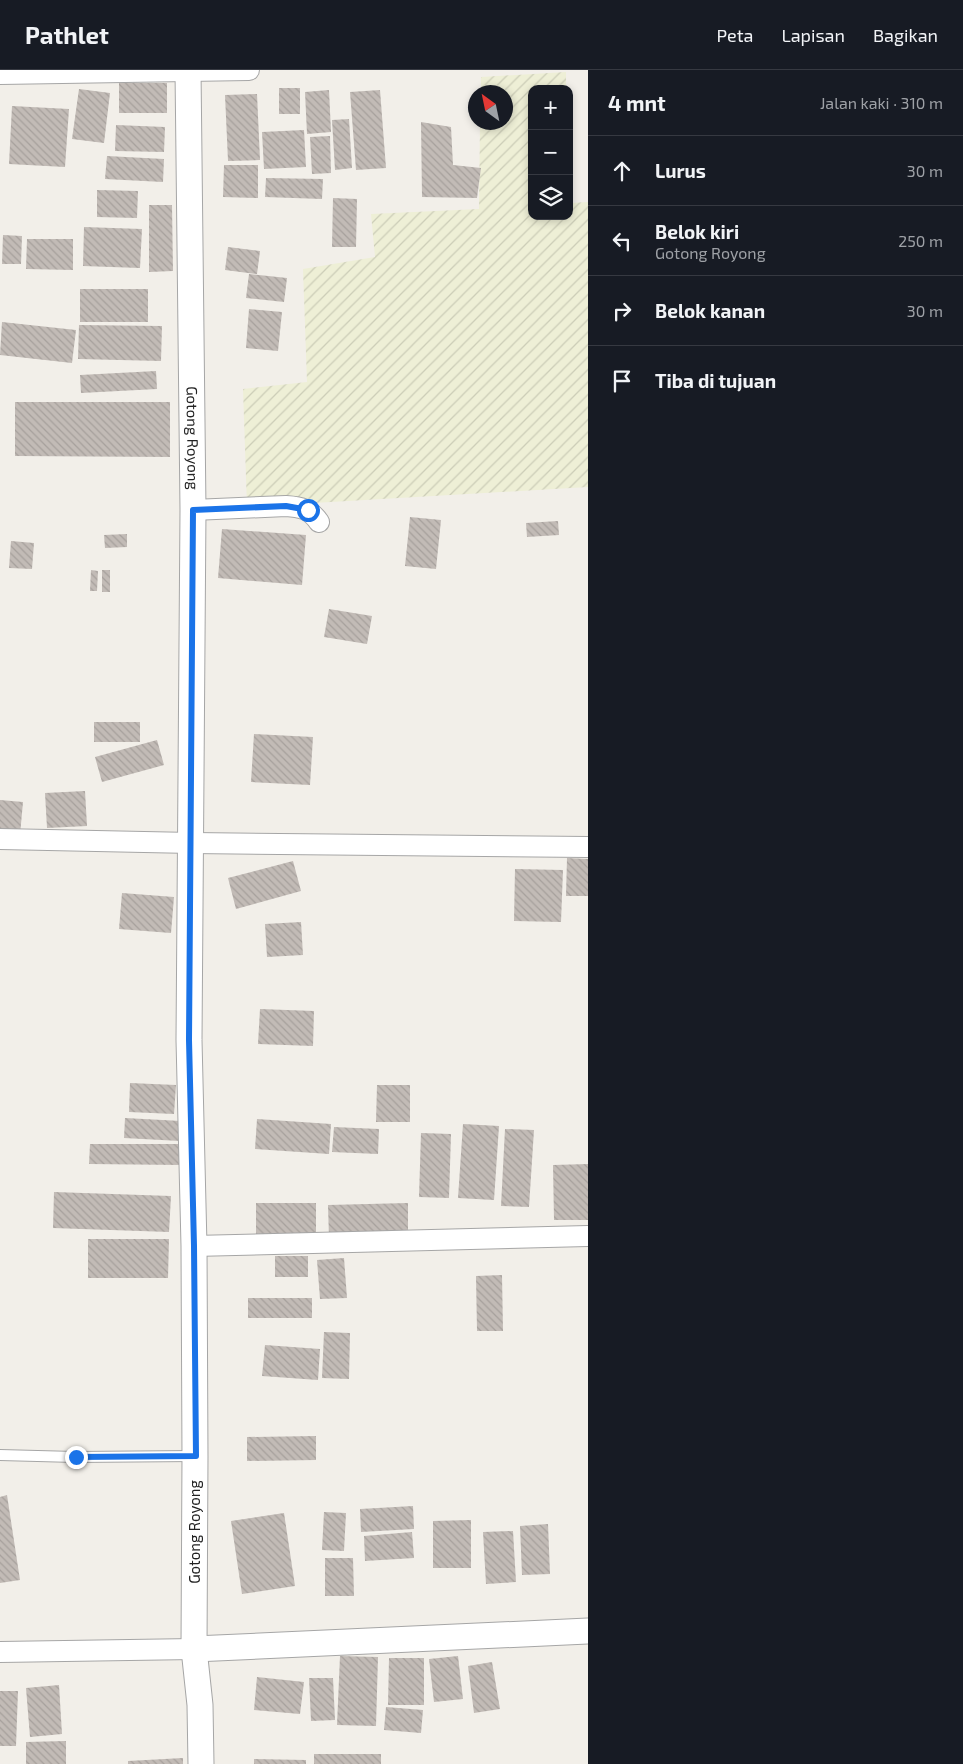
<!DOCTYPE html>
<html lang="id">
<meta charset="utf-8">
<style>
body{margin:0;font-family:"Exo 2",sans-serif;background:#20242c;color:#f1f3f6}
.controls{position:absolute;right:15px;top:15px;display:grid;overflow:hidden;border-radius:10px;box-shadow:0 2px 8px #0003}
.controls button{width:45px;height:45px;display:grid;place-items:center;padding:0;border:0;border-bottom:1px solid #363941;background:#171b24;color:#f1f3f6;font:25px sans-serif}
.compass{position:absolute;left:468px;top:15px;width:45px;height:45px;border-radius:50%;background:#171b24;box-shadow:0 2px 8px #0003;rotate:327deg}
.stop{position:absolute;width:15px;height:15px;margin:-11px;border:4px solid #1a73e8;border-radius:50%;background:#fff}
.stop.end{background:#1a73e8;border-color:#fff;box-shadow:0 1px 5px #0008}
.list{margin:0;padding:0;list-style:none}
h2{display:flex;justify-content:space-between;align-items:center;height:65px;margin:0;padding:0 20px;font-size:21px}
h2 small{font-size:16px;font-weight:400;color:#9ea1a6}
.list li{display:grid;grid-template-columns:32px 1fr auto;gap:15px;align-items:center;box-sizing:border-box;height:70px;padding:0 20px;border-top:1px solid #363941}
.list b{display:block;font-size:19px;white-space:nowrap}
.list p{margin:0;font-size:16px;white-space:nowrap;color:#9ea1a6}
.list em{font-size:16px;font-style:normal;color:#9ea1a6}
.icon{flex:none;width:28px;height:28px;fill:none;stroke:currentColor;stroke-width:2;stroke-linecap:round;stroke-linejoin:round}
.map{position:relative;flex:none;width:588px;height:1694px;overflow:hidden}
header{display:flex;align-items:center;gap:30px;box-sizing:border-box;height:70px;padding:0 25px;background:#171b24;border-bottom:1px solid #363941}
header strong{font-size:24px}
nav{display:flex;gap:28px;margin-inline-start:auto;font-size:18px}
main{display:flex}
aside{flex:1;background:#171b24}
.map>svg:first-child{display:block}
.farmland{fill:url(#farmland-furrows)}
.building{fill:url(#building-back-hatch)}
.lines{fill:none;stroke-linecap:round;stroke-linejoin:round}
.service-casing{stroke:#a6a6a6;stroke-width:12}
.minor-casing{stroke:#a6a6a6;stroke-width:22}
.tertiary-casing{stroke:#a6a6a6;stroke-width:27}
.service{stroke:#fff;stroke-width:10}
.minor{stroke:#fff;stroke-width:20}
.tertiary{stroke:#fff;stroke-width:25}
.route{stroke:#1a73e8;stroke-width:6}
.labels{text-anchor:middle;stroke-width:4.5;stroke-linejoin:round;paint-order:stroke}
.street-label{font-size:15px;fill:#222;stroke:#fff}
</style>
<header>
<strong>Pathlet</strong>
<nav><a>Peta</a><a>Lapisan</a><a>Bagikan</a></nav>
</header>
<main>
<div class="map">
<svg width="588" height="1694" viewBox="0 0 588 1694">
<defs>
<pattern id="farmland-furrows" width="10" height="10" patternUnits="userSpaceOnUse" patternTransform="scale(1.25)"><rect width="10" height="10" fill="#eeefd6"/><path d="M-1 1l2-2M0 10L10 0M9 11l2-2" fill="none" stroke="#cccdb7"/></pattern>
<pattern id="building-back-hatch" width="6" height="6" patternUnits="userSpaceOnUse" patternTransform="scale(1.25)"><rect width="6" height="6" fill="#c2bbb6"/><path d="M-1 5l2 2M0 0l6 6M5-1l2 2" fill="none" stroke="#a6a09c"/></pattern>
</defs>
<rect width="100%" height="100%" fill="#f2efe9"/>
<!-- farmland -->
<path class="farmland" d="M566 2V19H532V146H569V94L571 133 588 132V417L247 437 243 319 307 312 303 199 375 187 371 144 479 139 480 53 506 52V22H481V7Z"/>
<!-- building -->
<path class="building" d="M119 13H167V43H119Z
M279 18H300V44H279Z
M79 19 110 23 104 73 72 69Z
M329 20 331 62 307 64 305 22Z
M380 20 386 98 356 100 350 22Z
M257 24 260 90 228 91 225 25Z
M12 36 69 39 65 97 9 94Z
M349 49 352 98 335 100 332 50Z
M421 52 451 57 453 95 481 98 477 128 422 127Z
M116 55 165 57 164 82 115 81Z
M304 60 306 97 264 99 262 62Z
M330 66 331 103 312 104 310 67Z
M107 86 164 89 163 112 105 109Z
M224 95H258V128L223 127Z
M266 108 323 109 322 129 265 127Z
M97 120 138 121 137 148 97 147Z
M333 128 357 129 356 177H332Z
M149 135H172L173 201 149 202Z
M84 157 142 159 140 198 83 196Z
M3 165 22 166 21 194H2Z
M27 169H73V200L26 199Z
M228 177 260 181 257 204 225 200Z
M249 204 287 208 284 232 246 228Z
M80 219H148V252H80Z
M249 239 282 242 278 281 246 278Z
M2 252 76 260 72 293 0 285Z
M79 255 162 256 161 291 78 289Z
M156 301 157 319 81 323 80 305Z
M15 332H170V387L15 386Z
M410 447 441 450 436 499 405 496Z
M558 451 559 465 527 467 526 453Z
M222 459 306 465 302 515 218 508Z
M127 464V477L105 478 104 465Z
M11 471 34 473 32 499 9 498Z
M91 500 98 501 97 521H90Z
M102 500H110V522H102Z
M329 539 372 546 367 574 324 567Z
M94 652H140V672H94Z
M254 664 313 667 310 715 251 712Z
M157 670 164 695 102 712 95 687Z
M85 721 87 756 47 758 45 723Z
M0 730 23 732 20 765 0 763Z
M567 788 588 789V826H566Z
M293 791 301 821 236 839 228 808Z
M515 799 563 800 561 852 514 851Z
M122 823 174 827 171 863 119 859Z
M301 852 303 885 267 887 265 854Z
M260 939 314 941 313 976 258 974Z
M130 1013 176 1015 174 1044 129 1042Z
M377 1015H410V1052H376Z
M125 1048 181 1051 180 1071 124 1068Z
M257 1049 331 1054 329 1084 255 1079Z
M463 1054 499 1056 494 1130 458 1128Z
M334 1057 379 1059 378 1084 332 1082Z
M505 1059 534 1060 529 1137 501 1136Z
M421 1063 451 1064 449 1128 419 1127Z
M90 1074H180V1095L89 1094Z
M588 1094V1150H554L553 1095Z
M54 1122 171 1126 169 1162 53 1158Z
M256 1133H316V1166L256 1167Z
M408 1133V1167L329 1168 328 1135Z
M88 1169H169L168 1208H88Z
M275 1186H308V1207H275Z
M344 1188 347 1228 320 1229 317 1190Z
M502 1205 503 1261H477L476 1206Z
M248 1228H312V1248H248Z
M324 1262 350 1263 349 1309 322 1308Z
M265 1275 320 1279 318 1310 262 1306Z
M316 1366V1390L247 1391V1367Z
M7 1425 20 1510 0 1513V1427Z
M413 1436 414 1459 361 1462 360 1439Z
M324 1442 346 1443 344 1481 322 1480Z
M284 1443 295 1516 242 1524 231 1451Z
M471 1450V1498H433V1451Z
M548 1454 550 1504 522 1505 520 1456Z
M513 1461 516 1512 486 1514 483 1462Z
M412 1462 414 1488 365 1491 364 1466Z
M325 1488H353L354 1526H325Z
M340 1586 378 1587 376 1656 337 1655Z
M458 1586 463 1629 434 1632 429 1589Z
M389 1588H424V1635H388Z
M492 1592 500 1639 474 1643 468 1596Z
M257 1607 304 1612 300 1644 254 1640Z
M309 1608H333L335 1650 311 1651Z
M59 1615 62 1664 30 1667 26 1618Z
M0 1621H18L16 1676H0Z
M386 1637 423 1640 421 1663 384 1660Z
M66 1671V1694H26V1672Z
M314 1684H381V1694H314Z
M183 1688V1694H128V1691Z
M254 1689 306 1690V1694H254Z"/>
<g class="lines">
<defs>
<path id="service" d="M0 1385 75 1387 195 1386"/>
<path id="minor" d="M0 4 249 0
M193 440 286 436C301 437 310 439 319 452
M0 769 192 773 588 777
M194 1176 588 1166
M0 1582 194 1579"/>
<g id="tertiary">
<path id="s1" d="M188 0 193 440 189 970 194 1176 195 1386 194 1579 200 1635 201 1694"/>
<path d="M194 1579 588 1561"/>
</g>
</defs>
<!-- service casing -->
<use href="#service" class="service-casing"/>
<!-- minor casing -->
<use href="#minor" class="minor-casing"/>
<!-- tertiary casing -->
<use href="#tertiary" class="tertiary-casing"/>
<!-- service -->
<use href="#service" class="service"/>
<!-- minor -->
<use href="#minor" class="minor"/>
<!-- tertiary -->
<use href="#tertiary" class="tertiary"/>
</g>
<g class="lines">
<!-- route -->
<path class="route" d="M76 1387 196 1386 194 1176 189 970 193 440 286 436 308 440"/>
</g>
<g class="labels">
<!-- street labels -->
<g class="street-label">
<text dy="5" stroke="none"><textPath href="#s1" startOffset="368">Gotong Royong</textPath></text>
<text transform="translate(195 1462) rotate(-90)" y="5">Gotong Royong</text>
</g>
</g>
</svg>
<div class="controls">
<button>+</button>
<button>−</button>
<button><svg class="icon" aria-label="layers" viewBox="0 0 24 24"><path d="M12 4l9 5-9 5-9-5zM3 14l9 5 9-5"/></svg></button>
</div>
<svg class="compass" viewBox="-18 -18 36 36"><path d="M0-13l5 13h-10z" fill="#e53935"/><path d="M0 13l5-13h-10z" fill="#9ea1a6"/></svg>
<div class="stop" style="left:308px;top:440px"></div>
<div class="stop end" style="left:76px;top:1387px"></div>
</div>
<aside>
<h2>4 mnt<small>Jalan kaki · 310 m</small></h2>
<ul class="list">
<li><svg class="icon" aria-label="ahead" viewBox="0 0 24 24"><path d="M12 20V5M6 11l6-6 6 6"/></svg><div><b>Lurus</b></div><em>30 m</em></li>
<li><svg class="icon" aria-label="left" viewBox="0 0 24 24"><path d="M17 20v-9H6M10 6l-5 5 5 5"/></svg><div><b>Belok kiri</b><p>Gotong Royong</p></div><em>250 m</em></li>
<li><svg class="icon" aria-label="right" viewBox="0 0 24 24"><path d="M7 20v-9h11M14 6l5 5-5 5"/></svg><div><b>Belok kanan</b></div><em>30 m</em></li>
<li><svg class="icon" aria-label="arrive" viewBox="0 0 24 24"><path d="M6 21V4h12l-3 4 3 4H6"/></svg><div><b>Tiba di tujuan</b></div></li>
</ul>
</aside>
</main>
